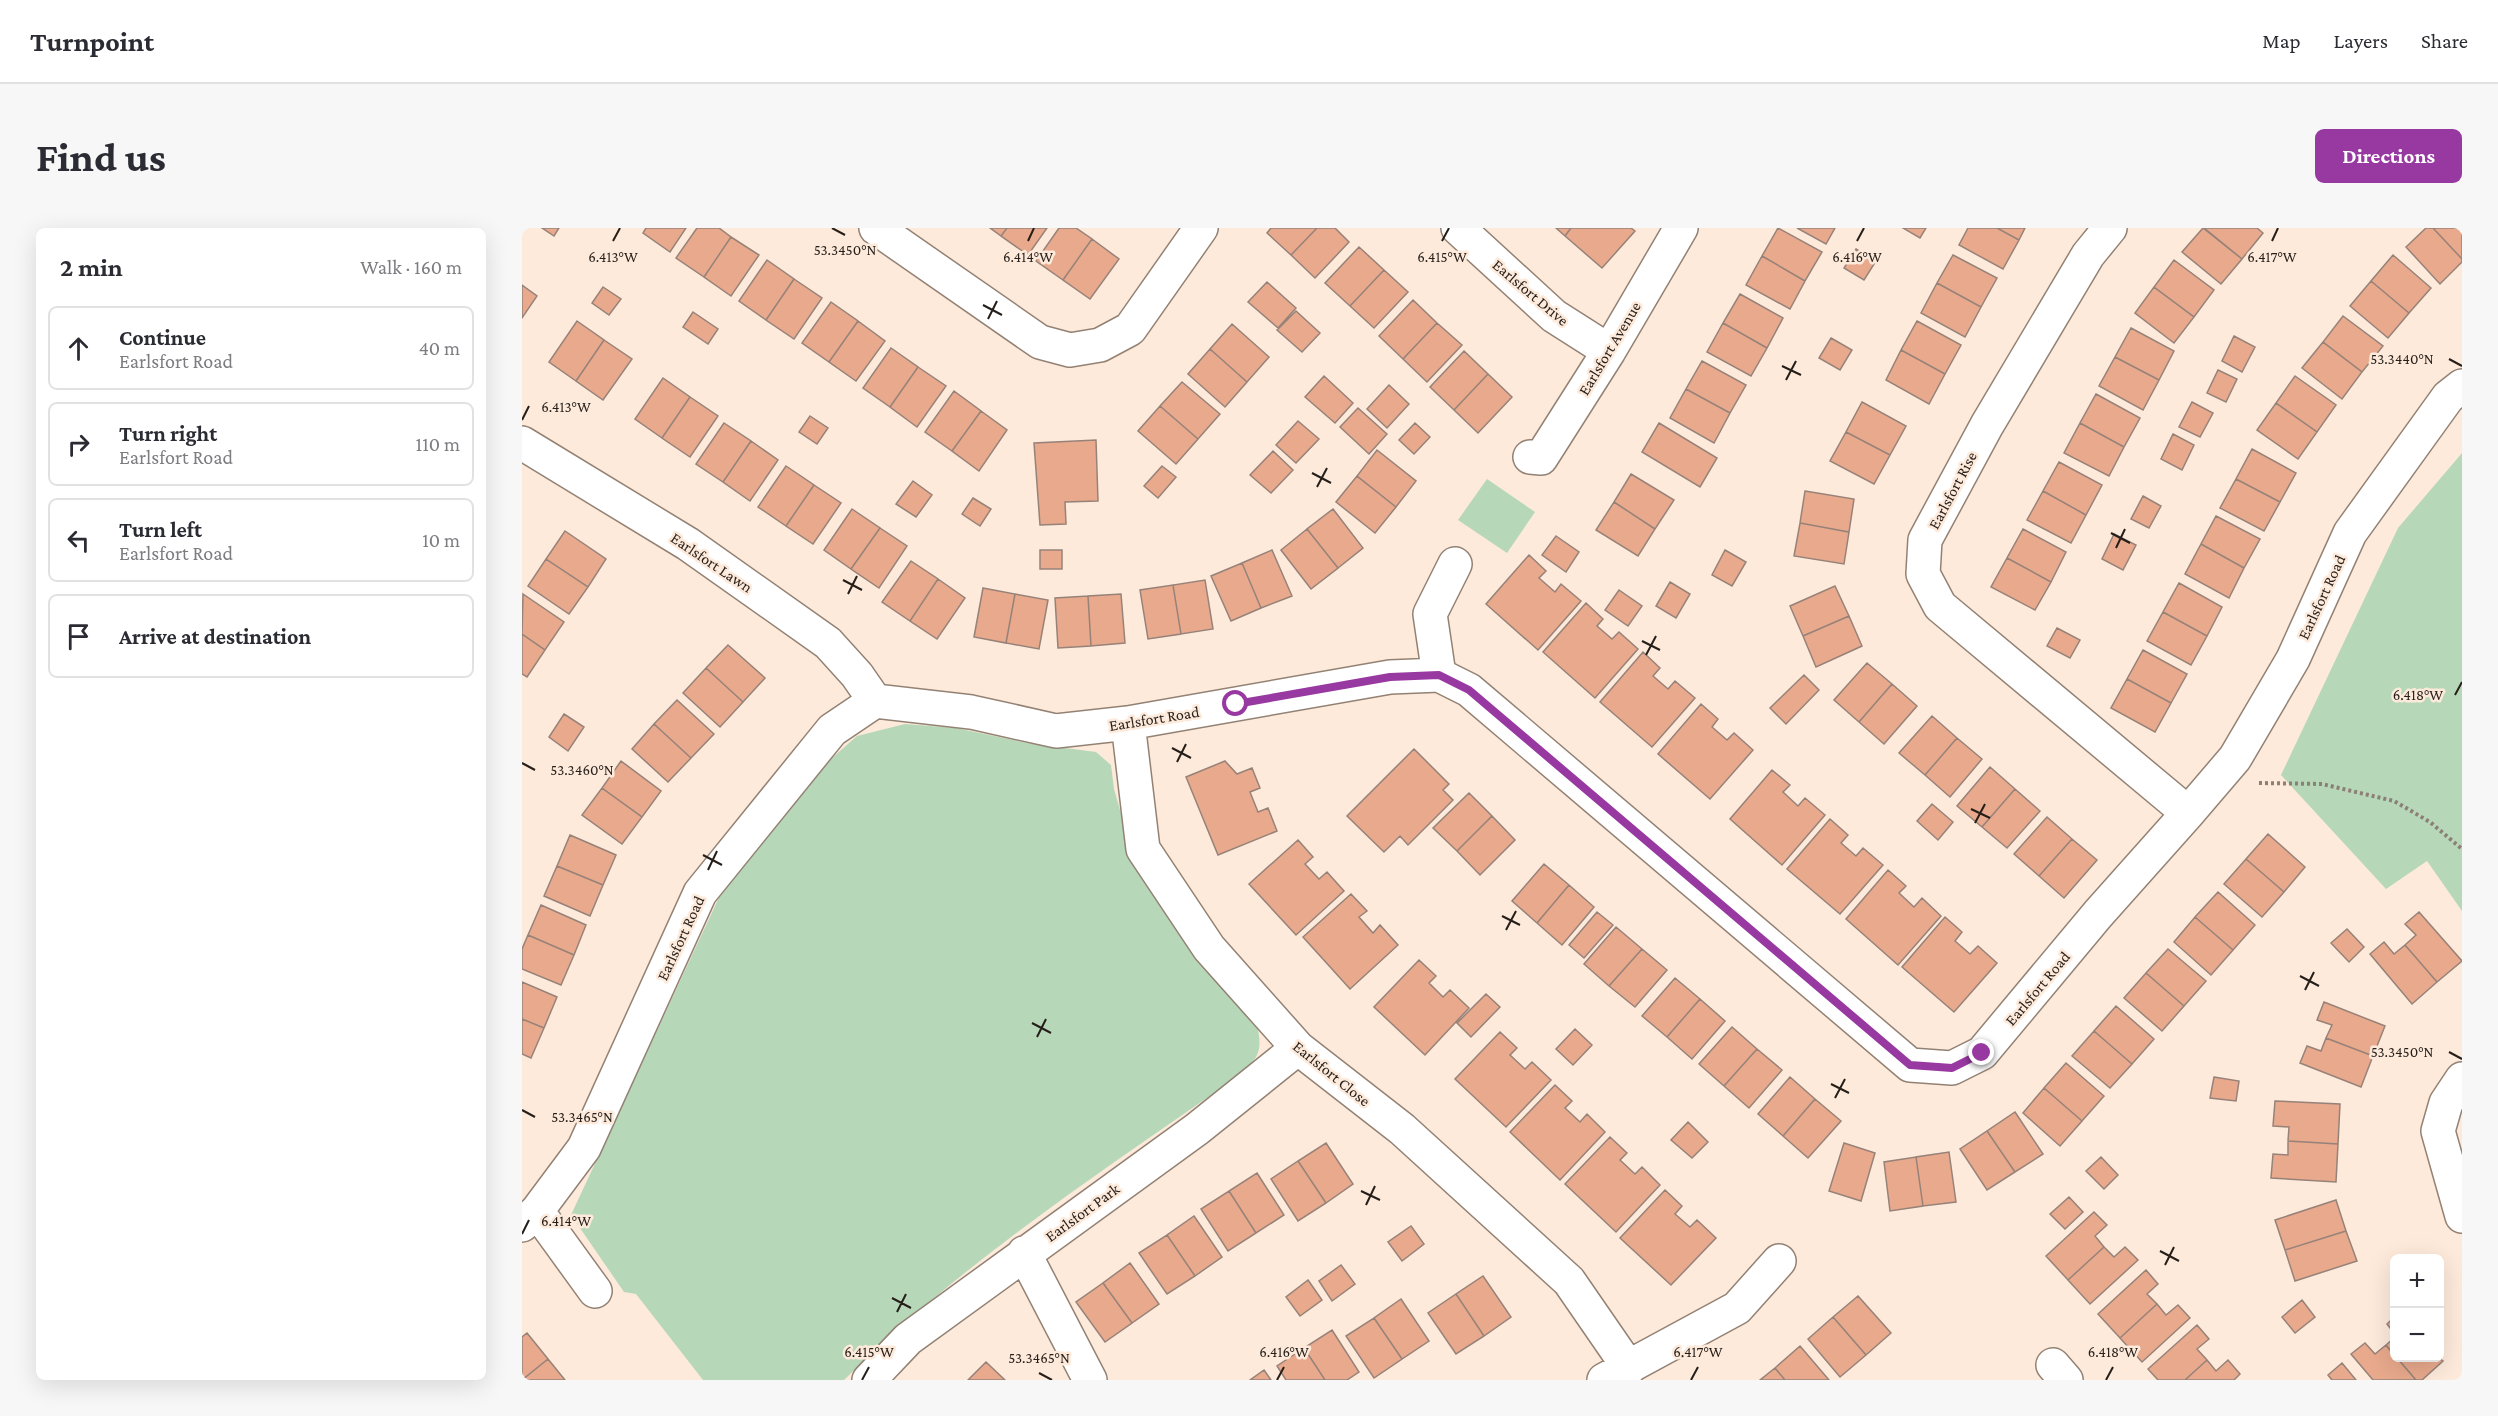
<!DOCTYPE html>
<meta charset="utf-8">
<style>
body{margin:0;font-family:"Crimson Pro",serif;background:#f7f7f7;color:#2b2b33}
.controls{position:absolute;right:18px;bottom:18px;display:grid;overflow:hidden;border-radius:9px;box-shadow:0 6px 24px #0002}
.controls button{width:54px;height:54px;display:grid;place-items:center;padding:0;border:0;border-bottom:2px solid #e1e1e2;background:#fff;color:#2b2b33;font:30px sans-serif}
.stop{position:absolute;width:18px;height:18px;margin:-14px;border:4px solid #9839a2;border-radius:50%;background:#fff}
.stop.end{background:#9839a2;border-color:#fff;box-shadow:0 2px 6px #0008}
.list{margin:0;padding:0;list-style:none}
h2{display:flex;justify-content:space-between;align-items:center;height:78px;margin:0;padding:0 24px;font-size:26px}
h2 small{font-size:20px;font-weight:400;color:#7c7c81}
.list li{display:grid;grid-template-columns:39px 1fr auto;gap:18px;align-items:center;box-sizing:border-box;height:84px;margin:0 12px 12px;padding:0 12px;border:2px solid #e1e1e2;border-radius:9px}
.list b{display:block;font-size:22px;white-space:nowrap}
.list p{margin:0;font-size:20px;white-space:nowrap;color:#7c7c81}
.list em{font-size:20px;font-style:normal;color:#7c7c81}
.icon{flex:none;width:33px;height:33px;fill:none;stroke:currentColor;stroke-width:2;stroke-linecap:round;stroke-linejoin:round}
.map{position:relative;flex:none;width:1940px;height:1152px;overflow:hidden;border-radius:9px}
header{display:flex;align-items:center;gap:36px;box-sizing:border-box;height:84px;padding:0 30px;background:#fff;border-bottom:2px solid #e1e1e2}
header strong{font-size:28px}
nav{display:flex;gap:33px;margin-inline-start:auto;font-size:21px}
.intro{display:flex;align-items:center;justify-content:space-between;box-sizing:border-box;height:144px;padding:0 36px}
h1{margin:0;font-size:42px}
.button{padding:15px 27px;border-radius:9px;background:#9839a2;color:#fff;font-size:21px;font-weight:700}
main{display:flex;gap:36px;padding:0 36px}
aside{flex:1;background:#fff;border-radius:9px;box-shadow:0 6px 24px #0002}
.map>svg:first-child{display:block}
.green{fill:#b6d8b9}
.building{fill:#e8a98c;stroke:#978279;stroke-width:1.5}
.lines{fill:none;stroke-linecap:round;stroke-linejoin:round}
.minor-casing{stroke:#938274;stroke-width:36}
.path{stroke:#8c7f76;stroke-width:4;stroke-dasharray:3 3;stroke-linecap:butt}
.minor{stroke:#fff;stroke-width:33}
.route{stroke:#9839a2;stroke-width:8}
.ticks{fill:none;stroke:#251e19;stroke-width:2}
.labels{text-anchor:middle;stroke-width:5;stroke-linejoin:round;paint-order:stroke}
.street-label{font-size:16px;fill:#251e19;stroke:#fdeadb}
.ticks-label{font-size:15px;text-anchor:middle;fill:#251e19;stroke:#fdeadb;stroke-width:5;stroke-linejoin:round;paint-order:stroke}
</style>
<header>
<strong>Turnpoint</strong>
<nav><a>Map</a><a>Layers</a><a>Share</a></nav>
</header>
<div class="intro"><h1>Find us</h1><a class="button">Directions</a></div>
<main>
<aside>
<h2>2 min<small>Walk · 160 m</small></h2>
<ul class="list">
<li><svg class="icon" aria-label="ahead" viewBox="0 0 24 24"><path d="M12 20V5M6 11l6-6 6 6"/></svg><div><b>Continue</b><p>Earlsfort Road</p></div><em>40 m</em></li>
<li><svg class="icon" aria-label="right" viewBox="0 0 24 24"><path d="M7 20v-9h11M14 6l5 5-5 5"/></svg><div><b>Turn right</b><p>Earlsfort Road</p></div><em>110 m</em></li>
<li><svg class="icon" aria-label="left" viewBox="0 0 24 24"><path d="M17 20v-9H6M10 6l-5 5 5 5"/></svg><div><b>Turn left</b><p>Earlsfort Road</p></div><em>10 m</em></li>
<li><svg class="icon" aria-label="arrive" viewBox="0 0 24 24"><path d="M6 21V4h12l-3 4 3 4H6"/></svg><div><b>Arrive at destination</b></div></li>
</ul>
</aside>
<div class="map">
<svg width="1940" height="1152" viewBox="0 0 1940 1152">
<rect width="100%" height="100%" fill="#fdeadb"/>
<!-- green -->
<path class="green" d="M1940 225V683L1905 633 1864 661 1759 547 1876 300Z
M965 251 1013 284 985 325 936 292Z
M383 496 434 500 505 515 574 524 589 537 592 561 610 624 650 693 736 802C742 831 729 835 709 853 575 947 438 1036 322 1152H181L114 1066 102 1064 49 987 200 663 302 537 335 508Z"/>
<!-- building -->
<path class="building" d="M20 0H37L32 8Z
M124 0H164L148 24 121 5Z
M175 0H197L209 9 182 49 154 30Z
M468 0H485L479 8Z
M485 0H525L506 27 479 8Z
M537 0H554L570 11 541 52 514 33Z
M749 0H795L769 27 745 5Z
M795 0H813L827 14 793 50 769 27Z
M1034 0H1049L1043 8Z
M1049 0H1109L1113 3 1080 40 1043 8Z
M1256 0 1300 24 1283 53 1240 28Z
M1275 0H1313L1304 16Z
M1381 0H1404L1398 10Z
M1446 0H1475L1497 12 1481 41 1437 17Z
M1475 0H1503L1497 12Z
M1681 0 1720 31 1699 56 1660 24Z
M1682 0H1735L1741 5 1720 31Z
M1904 0H1911L1940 31V34L1918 56 1884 19Z
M1911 0H1940V31Z
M209 9 237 27 209 68 182 49Z
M570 11 597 31 568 71 541 52Z
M837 19 862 42 828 78 803 55Z
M1334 21 1354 33 1342 52 1322 40Z
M1431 27 1475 50 1459 79 1415 55Z
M1871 27 1909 60 1887 85 1849 53Z
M1240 28 1283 53 1268 81 1224 57Z
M245 32 272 51 244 92 217 73Z
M1652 32 1692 62 1672 89 1632 59Z
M862 42 886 64 852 100 828 78Z
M272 51 300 70 272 111 244 92Z
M1849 53 1887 85 1866 110 1828 78Z
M745 54 774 80 756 100 726 74Z
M1415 55 1459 79 1443 109 1399 85Z
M0 57 15 68 0 90Z
M81 59 99 71 87 87 70 75Z
M1632 59 1672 89 1652 115 1613 85Z
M1218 66 1261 90 1245 120 1201 95Z
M891 72 915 95 881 131 857 108Z
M309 74 336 93 307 134 280 115Z
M774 83 798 105 780 124 755 102Z
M171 84 196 101 186 116 161 99Z
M1821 88 1861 118 1840 144 1801 114Z
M55 93 82 112 54 153 27 134Z
M336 93 363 113 334 153 307 134Z
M1395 93 1439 117 1423 146 1379 122Z
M915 95 940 117 905 154 881 131Z
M1201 95 1245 120 1229 148 1185 124Z
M710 96 747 129 725 154 688 121Z
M1609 100 1652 123 1637 152 1593 129Z
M1712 108 1733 119 1720 144 1700 133Z
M1309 110 1330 122 1318 142 1297 130Z
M82 112 110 131 81 172 54 153Z
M1801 114 1840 144 1820 171 1780 140Z
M369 120 396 139 368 179 341 160Z
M688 121 725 154 703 179 666 146Z
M1379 122 1423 146 1407 176 1364 152Z
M942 123 966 146 932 182 908 159Z
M1593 129 1637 152 1621 182 1577 158Z
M1180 133 1224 157 1208 185 1164 161Z
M396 139 424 158 395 199 368 179Z
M1696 142 1715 151 1704 174 1685 165Z
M966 146 990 169 956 205 932 182Z
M802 148 831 175 813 195 783 169Z
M1773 148 1814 177 1795 204 1754 175Z
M141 150 168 169 140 210 113 191Z
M660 154 698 186 676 211 638 178Z
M867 157 887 176 865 200 845 181Z
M1164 161 1208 185 1192 215 1148 190Z
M432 163 459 183 430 223 403 204Z
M1574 166 1618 190 1602 219 1558 195Z
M168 169 196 188 168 229 140 210Z
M1340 174 1384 198 1368 227 1324 204Z
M1670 174 1691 185 1678 209 1657 199Z
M1754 175 1795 204 1776 231 1735 202Z
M638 178 676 211 654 236 616 203Z
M836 180 865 206 847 226 818 199Z
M459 183 485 202 457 243 430 223Z
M288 188 306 200 295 216 277 204Z
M776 193 797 211 774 235 754 217Z
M202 195 229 213 201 254 174 236Z
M893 195 908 209 892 226 877 212Z
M1137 195 1195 230 1178 259 1120 224Z
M1558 195 1602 219 1587 248 1542 225Z
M1324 204 1368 227 1352 256 1308 233Z
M1651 206 1672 217 1660 242 1639 231Z
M574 212 576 273 543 274 544 296 518 297 512 215Z
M229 213 256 232 228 273 201 254Z
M1730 221 1774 245 1758 274 1714 251Z
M855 222 894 253 874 279 835 248Z
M751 223 771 242 749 265 728 247Z
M1537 234 1580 257 1564 287 1521 263Z
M264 238 292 257 264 298 236 279Z
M640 238 654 249 636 270 622 258Z
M1109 246 1152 272 1133 301 1092 274Z
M835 248 874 279 853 305 814 274Z
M1714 251 1758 274 1742 303 1698 280Z
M391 253 410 267 394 289 374 276Z
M292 257 319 275 291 316 264 298Z
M1283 263 1332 271 1327 304 1278 295Z
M1521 263 1564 287 1549 315 1505 292Z
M1621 268 1639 278 1627 300 1609 291Z
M451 270 469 281 458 298 440 286Z
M1092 274 1133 301 1116 328 1074 302Z
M330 281 358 300 329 341 302 322Z
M811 281 841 320 816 340 785 301Z
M1694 288 1738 311 1722 340 1679 316Z
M1278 295 1327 304 1322 336 1272 328Z
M358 300 385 318 357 360 329 341Z
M785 301 816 340 789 361 759 322Z
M1501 301 1544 324 1529 354 1485 330Z
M43 303 84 331 66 359 24 331Z
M1592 306 1614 317 1601 342 1580 331Z
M1034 308 1057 324 1044 344 1020 327Z
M1679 316 1722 340 1707 370 1663 346Z
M518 322H540V341H518Z
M750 322 770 368 739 380 720 335Z
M1203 322 1224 334 1210 358 1190 347Z
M1007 327 1024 343 1017 350 1033 364 1039 356 1059 373 1016 422 964 376Z
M1485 330 1529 354 1513 382 1469 359Z
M24 331 66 359 47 386 6 358Z
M389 333 416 351 388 393 360 374Z
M720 335 739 380 709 393 689 348Z
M416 351 443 370 415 411 388 393Z
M683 352 691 401 659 406 651 357Z
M1148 354 1168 366 1154 390 1134 378Z
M1657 355 1700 379 1685 408 1641 384Z
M651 357 659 406 626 411 618 362Z
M1313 358 1327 388 1281 408 1268 378Z
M461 360 493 366 484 415 452 409Z
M1097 362 1120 378 1106 398 1083 382Z
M1 366 42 394 23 422 0 406Z
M493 366 526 372 517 421 484 415Z
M599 366 603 415 569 418 566 368Z
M566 368 569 418 536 420 533 370Z
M1064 375 1081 391 1075 398 1090 411 1097 404 1116 421 1073 470 1021 424Z
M1641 384 1685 408 1669 437 1625 413Z
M1327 388 1340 418 1294 439 1281 408Z
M1535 400 1558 412 1548 430 1525 418Z
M0 406 23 422 5 449 0 446Z
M206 417 243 450 221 474 184 440Z
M1621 422 1665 446 1649 475 1605 451Z
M1121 424 1138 440 1131 448 1146 461 1153 453 1173 470 1130 519 1078 474Z
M1345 435 1370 456 1337 494 1312 472Z
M184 440 221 474 198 499 161 465Z
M1282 447 1297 462 1264 496 1248 480Z
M1605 451 1649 475 1633 504 1589 480Z
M1370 456 1395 478 1362 516 1337 494Z
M155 472 192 506 169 530 132 496Z
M1179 476 1196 491 1190 499 1205 512 1212 505 1231 522 1188 571 1136 526Z
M42 486 62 499 46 523 27 509Z
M1410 488 1435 510 1403 547 1377 525Z
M132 496 169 530 146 554 110 521Z
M1435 510 1460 531 1428 569 1403 547Z
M892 521 927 556 921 562 931 572 886 617 878 608 862 624 825 588Z
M99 533 139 563 120 589 80 560Z
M703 533 715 546 730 540 738 560 728 564 736 584 746 580 755 603 696 627 664 549Z
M1468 539 1493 561 1460 599 1435 578Z
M1250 542 1268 557 1261 564 1276 578 1283 570 1303 587 1260 637 1208 591Z
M80 560 120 589 100 616 60 587Z
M1493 561 1518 583 1485 620 1460 599Z
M947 565 970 588 935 623 911 600Z
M1410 576 1431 594 1416 612 1395 593Z
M970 588 993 612 958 647 935 623Z
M1525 589 1550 611 1517 648 1492 626Z
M1308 591 1326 607 1319 615 1334 628 1341 620 1361 637 1318 686 1265 641Z
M1746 606 1783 639 1762 664 1724 631Z
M48 607 94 627 81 657 35 638Z
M1550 611 1575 632 1542 670 1517 648Z
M776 612 791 629 783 636 797 651 805 644 822 663 774 707 727 656Z
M1724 631 1762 664 1740 689 1702 656Z
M1022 636 1047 657 1015 695 990 673Z
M35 638 81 657 68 688 22 668Z
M1366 642 1384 658 1377 665 1392 679 1400 670 1419 688 1376 737 1324 691Z
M1047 657 1072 679 1040 717 1015 695Z
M1696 664 1733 697 1711 722 1673 689Z
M829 666 845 683 837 689 851 705 858 697 876 717 828 761 781 709Z
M19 677 64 697 52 727 6 707Z
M1075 684 1091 697 1062 730 1047 717Z
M1897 684 1940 733 1915 754 1883 717 1894 707 1883 696Z
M1423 689 1440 704 1433 713 1448 726 1456 718 1475 735 1432 784 1380 739Z
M1673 689 1711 722 1689 747 1652 714Z
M1094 699 1120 721 1087 758 1062 736Z
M1825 701 1842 719 1827 734 1809 715Z
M6 707 52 727 39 757 0 741V721Z
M1862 714 1872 726 1883 717 1915 754 1890 776 1848 726Z
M1120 721 1145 742 1113 779 1087 758Z
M1646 721 1684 753 1662 778 1624 745Z
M897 732 914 748 907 755 921 769 928 762 947 780 903 827 852 779Z
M1624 745 1662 778 1640 803 1602 770Z
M1153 750 1178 771 1145 809 1120 788Z
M0 754 35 769 22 800 0 791Z
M964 766 978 779 949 809 935 795Z
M1178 771 1203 793 1170 831 1145 809Z
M1802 774 1863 798 1851 828 1804 810 1810 797 1795 792Z
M1594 778 1632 811 1610 836 1572 803Z
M0 791 22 800 9 830 0 826Z
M1210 799 1235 821 1202 858 1177 836Z
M1053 801 1070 817 1051 837 1034 821Z
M1572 803 1610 836 1588 860 1550 828Z
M978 804 995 820 988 827 1003 841 1010 834 1029 852 984 899 933 851Z
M1804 810 1851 828 1839 859 1778 835 1785 818 1799 823Z
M1235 821 1260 842 1227 880 1202 858Z
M1544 835 1582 868 1560 893 1522 860Z
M1268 849 1293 871 1261 908 1236 886Z
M1692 849 1717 853 1714 873 1688 870Z
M1033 857 1050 873 1043 880 1058 894 1065 886 1083 904 1038 952 988 904Z
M1522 860 1560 893 1538 918 1501 885Z
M1293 871 1319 893 1286 930 1261 908Z
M1753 873 1818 876 1816 916 1766 913 1767 899 1751 898Z
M1493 884 1521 926 1493 944 1465 903Z
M1166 894 1186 914 1170 930 1149 912Z
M1465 903 1493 944 1465 962 1438 921Z
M1088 909 1105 925 1098 932 1113 946 1120 939 1138 957 1094 1004 1043 956Z
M1766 913 1816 916 1814 954 1749 950 1751 926 1766 927Z
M804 915 831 956 804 975 776 933Z
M1322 915 1353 925 1339 973 1307 963Z
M1427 924 1434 974 1401 978 1394 929Z
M1394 929 1401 978 1368 983 1362 934Z
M1579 929 1596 947 1582 961 1564 943Z
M776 933 804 975 776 993 749 951Z
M735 945 762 987 734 1005 707 963Z
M1143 962 1160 978 1153 986 1168 999 1175 992 1194 1010 1149 1057 1098 1010Z
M707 963 734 1005 706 1023 679 981Z
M1547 969 1561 984 1543 1001 1528 986Z
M1814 972 1824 1003 1763 1022 1753 992Z
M1572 984 1585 997 1573 1008 1582 1019 1546 1052 1524 1028Z
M672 988 700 1029 673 1048 645 1007Z
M889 998 902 1016 880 1033 866 1014Z
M1824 1003 1835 1033 1773 1053 1763 1022Z
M645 1007 673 1048 645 1066 617 1025Z
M1582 1019 1592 1029 1603 1019 1616 1032 1568 1076 1546 1052Z
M608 1035 637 1076 610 1095 581 1055Z
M819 1037 833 1056 810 1073 797 1053Z
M1624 1042 1636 1056 1625 1066 1635 1076 1598 1110 1576 1086Z
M961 1048 989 1089 962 1108 934 1066Z
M786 1052 800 1072 778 1088 764 1069Z
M581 1055 610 1095 583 1114 554 1074Z
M934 1066 962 1108 934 1126 906 1085Z
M1336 1068 1369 1105 1344 1127 1311 1089Z
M879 1071 907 1113 880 1131 852 1090Z
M1780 1072 1793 1089 1773 1105 1760 1089Z
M1635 1076 1644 1087 1656 1077 1668 1090 1620 1134 1598 1110Z
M1311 1089 1344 1127 1318 1149 1286 1111Z
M1872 1089V1105L1865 1096Z
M852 1090 880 1131 852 1150 824 1108Z
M1675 1097 1687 1111 1675 1121 1685 1132 1663 1152H1636L1626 1141Z
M810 1102 837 1144 825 1152H803L782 1120Z
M5 1105 26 1131 0 1152V1109Z
M1872 1110V1127L1864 1117Z
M1843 1115 1853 1126 1864 1117 1894 1152H1851L1829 1126Z
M1278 1118 1307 1152H1263L1253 1140Z
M782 1120 803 1152H764L755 1138Z
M1875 1130H1917L1921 1133 1900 1152H1894Z
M26 1131 43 1152H0Z
M1685 1132 1694 1143 1706 1132 1718 1146 1712 1152H1663Z
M464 1134 483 1152H446Z
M1820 1135 1834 1152H1810L1806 1147Z
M1253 1140 1263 1152H1238Z
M742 1142 749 1152H728Z"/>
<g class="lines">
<defs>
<path id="minor" d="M354 0 518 114 548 122 578 117 608 101 679 0
M936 0 1032 88 1087 123
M1588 0 1566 27 1465 197 1403 312 1401 346 1418 378 1666 585
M0 215 166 316 306 415 335 447 353 473
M1008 229 1019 230 1087 123 1159 0
M917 447 908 386 933 336
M606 495 621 621 687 720 776 820 880 901 1047 1053 1107 1140
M1940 851 1924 875 1916 903 1940 988
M15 983 73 1063
M0 997 15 983 62 920 178 665 310 502 353 473 449 484 534 503 606 495 868 449 917 447 947 462 1388 837 1430 840 1460 825 1576 686 1666 585 1713 530 1771 431 1828 305 1926 169 1940 158
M502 1025 568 1152
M1531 1137 1544 1152
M347 1152 386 1111 675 901 776 820
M1082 1152 1215 1080 1257 1033"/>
</defs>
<!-- minor casing -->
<use href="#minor" class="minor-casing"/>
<!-- path -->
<path class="path" d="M1737 555 1800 556 1872 573 1908 594 1940 621"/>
<!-- minor -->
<use href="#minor" class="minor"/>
</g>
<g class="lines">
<!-- route -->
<path class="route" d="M714 476 868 449 917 447 947 462 1388 837 1430 840 1460 825"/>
</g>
<!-- ticks -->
<path class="ticks" d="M310 0 323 7M91 13 98 0M506 13 512 0M920 13 927 0M1335 13 1342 0M1750 13 1756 0M461 77 480 87M466 91 475 73M1927 131 1940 138M1260 138 1279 147M1264 152 1274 133M0 192 7 178M790 245 809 255M795 259 805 240M1589 305 1608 315M1594 320 1603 301M321 352 340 362M326 366 335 348M1120 413 1138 422M1124 427 1134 408M1933 467 1940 454M650 520 669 530M655 534 664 516M0 535 13 542M1449 581 1468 590M1453 595 1463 576M181 627 200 637M186 642 195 623M980 688 998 697M984 702 994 683M1778 748 1797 758M1783 762 1792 744M510 795 529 805M515 809 524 791M1927 824 1940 831M1309 856 1327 865M1313 870 1323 851M0 882 13 889M839 963 858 972M844 977 853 958M0 1006 7 992M1638 1023 1657 1033M1643 1037 1652 1019M370 1070 389 1080M375 1084 384 1066M517 1145 530 1152M340 1152 347 1139M755 1152 762 1139M1169 1152 1176 1139M1584 1152 1591 1139"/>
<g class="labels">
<!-- street labels -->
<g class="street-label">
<text transform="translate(1009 64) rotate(40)" y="6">Earlsfort Drive</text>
<text transform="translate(1087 120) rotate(-59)" y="6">Earlsfort Avenue</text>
<text transform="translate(1430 262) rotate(-62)" y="6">Earlsfort Rise</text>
<text transform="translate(190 334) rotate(34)" y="6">Earlsfort Lawn</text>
<text transform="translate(1799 369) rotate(-65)" y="6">Earlsfort Road</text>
<text transform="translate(632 490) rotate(-9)" y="6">Earlsfort Road</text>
<text transform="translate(158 710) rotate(-65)" y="6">Earlsfort Road</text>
<text transform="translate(1515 760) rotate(-50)" y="6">Earlsfort Road</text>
<text transform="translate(810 845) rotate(39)" y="6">Earlsfort Close</text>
<text transform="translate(560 984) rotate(-36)" y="6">Earlsfort Park</text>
</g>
</g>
<g class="ticks-label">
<text x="323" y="27">53.3450°N</text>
<text x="91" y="34">6.413°W</text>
<text x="506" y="34">6.414°W</text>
<text x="920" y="34">6.415°W</text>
<text x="1335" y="34">6.416°W</text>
<text x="1750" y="34">6.417°W</text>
<text x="1880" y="136">53.3440°N</text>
<text x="44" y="184">6.413°W</text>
<text x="1896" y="472">6.418°W</text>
<text x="60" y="547">53.3460°N</text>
<text x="1880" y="829">53.3450°N</text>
<text x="60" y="894">53.3465°N</text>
<text x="44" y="998">6.414°W</text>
<text x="347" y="1129">6.415°W</text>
<text x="762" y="1129">6.416°W</text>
<text x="1176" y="1129">6.417°W</text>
<text x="1591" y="1129">6.418°W</text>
<text x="517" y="1135">53.3465°N</text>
</g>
</svg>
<div class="controls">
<button>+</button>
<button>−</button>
</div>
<div class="stop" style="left:714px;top:476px"></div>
<div class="stop end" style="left:1460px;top:825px"></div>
</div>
</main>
